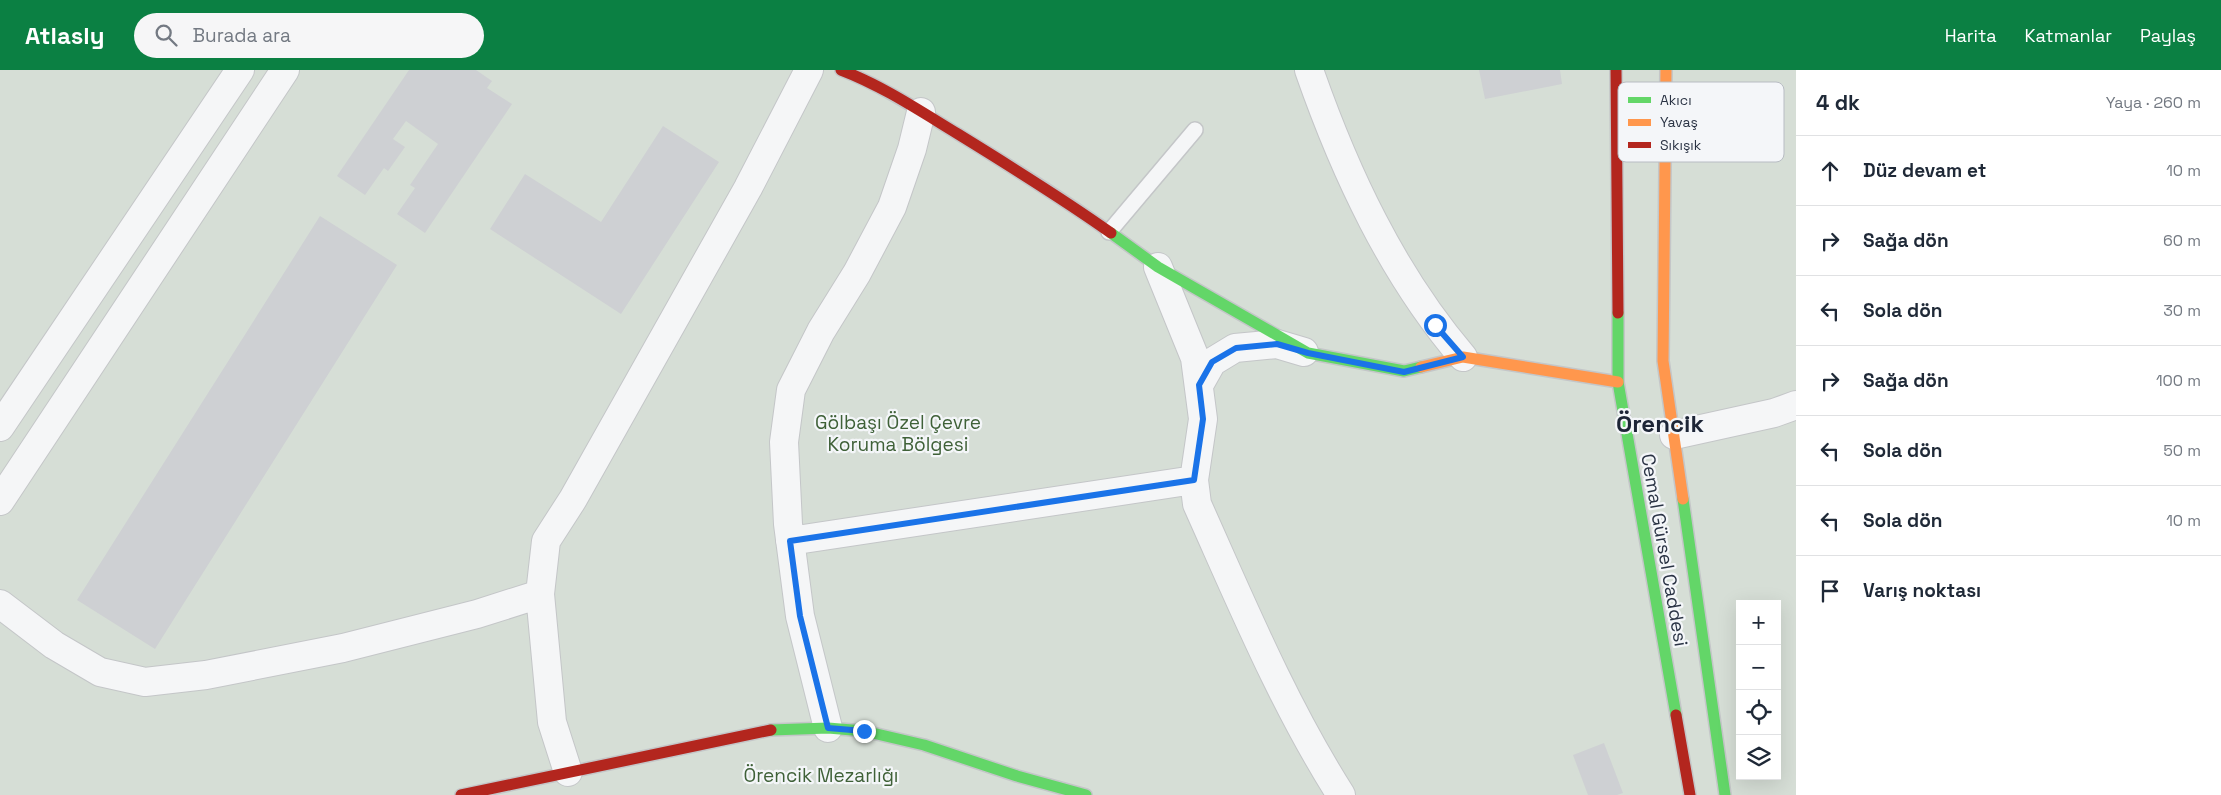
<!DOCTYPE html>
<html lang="tr">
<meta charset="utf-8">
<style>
body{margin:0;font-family:"Space Grotesk",sans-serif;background:#f6f6f7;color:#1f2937}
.controls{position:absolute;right:15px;bottom:15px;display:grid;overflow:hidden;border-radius:0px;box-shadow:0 5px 20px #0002}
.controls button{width:45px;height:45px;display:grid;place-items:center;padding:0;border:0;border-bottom:1px solid #e0e1e3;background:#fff;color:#1f2937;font:25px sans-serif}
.stop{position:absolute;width:15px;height:15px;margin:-11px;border:4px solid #1a73e8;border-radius:50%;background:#fff}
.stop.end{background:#1a73e8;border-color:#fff;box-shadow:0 1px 5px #0008}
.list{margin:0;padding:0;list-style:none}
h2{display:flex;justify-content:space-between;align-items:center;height:65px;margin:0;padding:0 20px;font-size:21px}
h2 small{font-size:16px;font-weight:400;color:#747a83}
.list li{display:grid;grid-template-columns:32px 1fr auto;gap:15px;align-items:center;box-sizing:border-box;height:70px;padding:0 20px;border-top:1px solid #e0e1e3}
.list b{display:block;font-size:19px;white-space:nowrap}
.list em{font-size:16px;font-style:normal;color:#747a83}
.icon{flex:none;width:28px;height:28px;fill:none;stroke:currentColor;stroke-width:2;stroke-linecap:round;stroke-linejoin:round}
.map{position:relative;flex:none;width:1796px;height:725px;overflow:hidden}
header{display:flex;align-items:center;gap:30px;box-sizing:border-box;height:70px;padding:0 25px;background:#0b8043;color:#fff}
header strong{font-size:24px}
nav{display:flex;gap:28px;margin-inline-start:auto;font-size:18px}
.search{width:350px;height:45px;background:#f6f6f7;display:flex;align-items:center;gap:12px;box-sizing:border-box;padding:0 18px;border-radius:28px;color:#747a83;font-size:19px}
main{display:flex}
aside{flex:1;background:#fff}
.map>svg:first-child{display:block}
.green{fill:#d6ded6;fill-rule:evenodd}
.building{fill:#ced0d3}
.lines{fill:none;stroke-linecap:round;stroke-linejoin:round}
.lane-casing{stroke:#c4c6c8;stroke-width:18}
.street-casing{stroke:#c4c6c8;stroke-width:30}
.fast-casing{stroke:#c4c6c8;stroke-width:14}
.slow-casing{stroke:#c4c6c8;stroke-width:14}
.jam-casing{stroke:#c4c6c8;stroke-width:14}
.lane{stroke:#f5f6f7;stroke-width:15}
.street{stroke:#f5f6f7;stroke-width:28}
.fast{stroke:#63d668;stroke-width:11}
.slow{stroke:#ff974d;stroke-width:11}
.jam{stroke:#b3261e;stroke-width:11}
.route{stroke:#1a73e8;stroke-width:6}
.labels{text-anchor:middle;stroke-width:4.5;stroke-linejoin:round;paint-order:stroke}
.park-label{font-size:19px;fill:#3f6138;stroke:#f4f6f9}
.street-label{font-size:19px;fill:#2b3445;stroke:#f4f6f9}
.district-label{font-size:24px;font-weight:bold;fill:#1d2536;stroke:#f4f6f9}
.key{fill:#f4f6f9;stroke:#b8bcc3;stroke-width:1}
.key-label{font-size:14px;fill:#2b3445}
</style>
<header>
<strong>Atlasly</strong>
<div class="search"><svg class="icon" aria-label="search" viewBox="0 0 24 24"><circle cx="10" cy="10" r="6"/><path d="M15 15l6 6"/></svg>Burada ara</div>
<nav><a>Harita</a><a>Katmanlar</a><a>Paylaş</a></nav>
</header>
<main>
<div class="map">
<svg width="1796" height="725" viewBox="0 0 1796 725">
<rect width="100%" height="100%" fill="#e6e8ea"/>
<!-- green -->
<path class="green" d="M0 0H1796V725H0ZM1740 534H1777V706H1740Z"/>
<!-- building -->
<path class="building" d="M409 0H476L492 11 487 18 512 34 425 163 397 144 415 118 410 115 438 74 406 51 393 69 405 77 388 101 384 98 365 125 337 106Z
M1479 0H1560L1562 14 1485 29Z
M663 56 719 92 621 244 490 159 525 104 601 152Z
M320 146 397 195 155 579 77 530Z
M1604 673 1623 723 1617 725H1588L1573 685Z"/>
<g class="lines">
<defs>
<path id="lane" d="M1109 162 1195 60"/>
<path id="street" d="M1309 0C1345 103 1392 204 1463 287
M1158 197 1195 288 1203 349 1194 410 1197 434C1241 532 1283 634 1341 725
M1199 315 1212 292 1235 278 1277 274 1304 282
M0 357 240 0
M1674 365 1774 343 1796 335
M0 431 285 0
M790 471 1194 410
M0 534 54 575 100 602 145 612 206 605 343 578 477 544 540 524
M828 658 800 546 788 454 784 372 791 320 821 261 857 203 892 137 912 79 921 42
M568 702 552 652 540 524 546 471 573 429 748 118 809 0"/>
<path id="fast" d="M1111 163 1158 197 1308 283 1404 301 1421 297
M1618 243V312L1676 645
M1683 429 1725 725
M771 660 828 658 864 661 924 675 1017 706 1086 725"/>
<path id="slow" d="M1666 0 1663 291 1683 429
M1421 297 1463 287 1618 312"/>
<path id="jam" d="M841 0C883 16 920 41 958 64 1010 96 1062 128 1111 163
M1616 0 1618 243
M1676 645 1690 725
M461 725 771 660"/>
</defs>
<!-- lane casing -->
<use href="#lane" class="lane-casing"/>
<!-- street casing -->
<use href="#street" class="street-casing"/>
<!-- fast casing -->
<use href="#fast" class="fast-casing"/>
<!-- slow casing -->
<use href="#slow" class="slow-casing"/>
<!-- jam casing -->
<use href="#jam" class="jam-casing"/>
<!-- lane -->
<use href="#lane" class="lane"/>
<!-- street -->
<use href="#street" class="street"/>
<!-- fast -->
<use href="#fast" class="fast"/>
<!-- slow -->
<use href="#slow" class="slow"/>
<!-- jam -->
<use href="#jam" class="jam"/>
</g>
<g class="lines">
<!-- route -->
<path class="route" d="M864 661 828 658 800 546 790 471 1194 410 1203 349 1199 315 1212 292 1236 278 1277 274 1308 283 1404 302 1463 287 1435 255"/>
</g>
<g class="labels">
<!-- park labels -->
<g class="park-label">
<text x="898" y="359">Gölbaşı Özel Çevre<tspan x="898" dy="22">Koruma Bölgesi</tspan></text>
<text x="821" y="712">Örencik Mezarlığı</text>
</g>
<!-- street labels -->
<g class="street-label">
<text transform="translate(1665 480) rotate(80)" y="7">Cemal Gürsel Caddesi</text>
</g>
<!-- district labels -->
<g class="district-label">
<text x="1660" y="362">Örencik</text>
</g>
</g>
<!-- legend -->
<rect x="1618" y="12" width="166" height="80" rx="8" class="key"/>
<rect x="1628" y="27" width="23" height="6" fill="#63d668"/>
<rect x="1628" y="49" width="23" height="7" fill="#ff974d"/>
<rect x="1628" y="72" width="23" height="6" fill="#b3261e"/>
<g class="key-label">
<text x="1660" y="35">Akıcı</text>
<text x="1660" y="57">Yavaş</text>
<text x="1660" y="80">Sıkışık</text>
</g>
</svg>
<div class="controls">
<button>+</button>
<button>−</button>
<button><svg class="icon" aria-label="locate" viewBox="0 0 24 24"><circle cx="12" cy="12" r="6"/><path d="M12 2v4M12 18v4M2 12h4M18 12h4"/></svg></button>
<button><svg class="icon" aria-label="layers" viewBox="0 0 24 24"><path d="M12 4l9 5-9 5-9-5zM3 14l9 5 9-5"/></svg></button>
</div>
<div class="stop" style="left:1435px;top:255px"></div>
<div class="stop end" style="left:864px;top:661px"></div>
</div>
<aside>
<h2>4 dk<small>Yaya · 260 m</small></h2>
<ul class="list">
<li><svg class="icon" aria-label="ahead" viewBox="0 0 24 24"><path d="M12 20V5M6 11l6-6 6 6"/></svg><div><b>Düz devam et</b></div><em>10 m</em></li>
<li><svg class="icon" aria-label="right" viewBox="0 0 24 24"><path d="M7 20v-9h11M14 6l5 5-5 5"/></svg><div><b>Sağa dön</b></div><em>60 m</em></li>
<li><svg class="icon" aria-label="left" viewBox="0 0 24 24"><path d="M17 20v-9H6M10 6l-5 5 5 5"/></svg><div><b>Sola dön</b></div><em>30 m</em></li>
<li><svg class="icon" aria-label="right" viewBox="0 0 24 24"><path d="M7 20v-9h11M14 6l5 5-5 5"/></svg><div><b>Sağa dön</b></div><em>100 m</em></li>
<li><svg class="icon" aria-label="left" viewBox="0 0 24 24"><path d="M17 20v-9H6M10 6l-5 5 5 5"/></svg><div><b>Sola dön</b></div><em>50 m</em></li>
<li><svg class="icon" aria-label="left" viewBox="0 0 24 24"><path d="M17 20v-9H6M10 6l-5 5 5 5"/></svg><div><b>Sola dön</b></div><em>10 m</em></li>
<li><svg class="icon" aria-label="arrive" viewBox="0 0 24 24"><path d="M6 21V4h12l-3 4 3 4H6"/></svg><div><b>Varış noktası</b></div></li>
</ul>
</aside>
</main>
